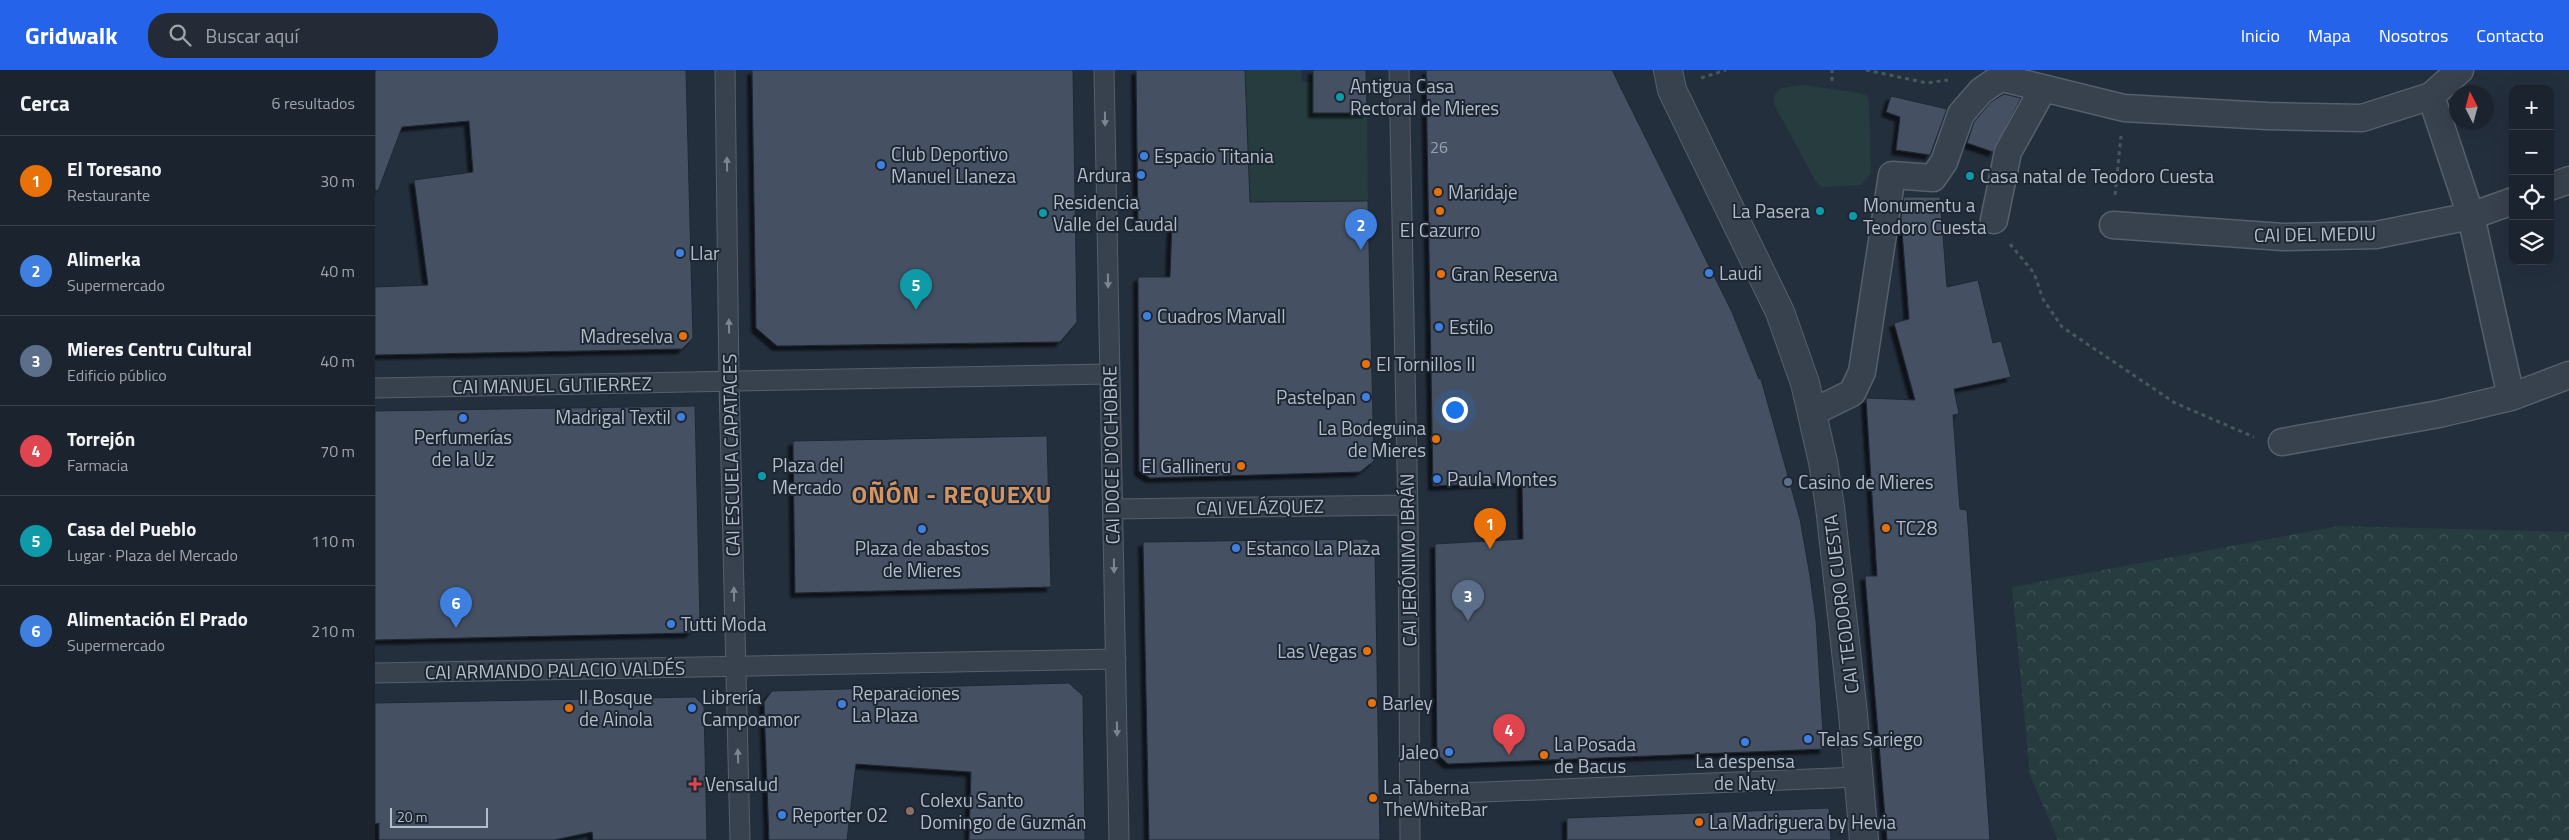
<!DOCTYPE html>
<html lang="es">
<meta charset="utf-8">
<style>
body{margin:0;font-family:"Titillium Web",sans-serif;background:#242b36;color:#f1f3f6}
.controls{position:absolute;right:15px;top:15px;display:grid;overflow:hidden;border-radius:10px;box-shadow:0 5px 20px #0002}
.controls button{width:45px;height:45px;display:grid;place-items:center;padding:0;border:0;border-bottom:1px solid #39404a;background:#1b232e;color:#f1f3f6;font:25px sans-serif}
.compass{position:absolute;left:2074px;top:15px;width:45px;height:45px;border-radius:50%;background:#1b232e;box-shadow:0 5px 20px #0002;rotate:354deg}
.scale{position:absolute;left:15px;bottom:12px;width:98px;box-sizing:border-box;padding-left:5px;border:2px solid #b4bcc9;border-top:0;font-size:14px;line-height:18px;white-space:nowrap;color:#b4bcc9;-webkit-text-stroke:4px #1d2633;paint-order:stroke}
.you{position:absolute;left:1079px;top:339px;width:18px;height:18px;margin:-12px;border:4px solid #fff;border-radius:50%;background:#1a73e8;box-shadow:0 0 0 8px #1a73e833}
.badge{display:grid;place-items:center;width:32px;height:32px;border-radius:50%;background:#2563eb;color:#fff;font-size:16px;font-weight:700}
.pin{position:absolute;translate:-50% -41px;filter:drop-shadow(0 1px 2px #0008)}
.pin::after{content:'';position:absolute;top:26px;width:18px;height:15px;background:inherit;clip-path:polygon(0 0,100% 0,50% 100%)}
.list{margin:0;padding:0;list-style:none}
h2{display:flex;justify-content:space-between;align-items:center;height:65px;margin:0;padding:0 20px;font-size:21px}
h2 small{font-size:16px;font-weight:400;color:#a0a4aa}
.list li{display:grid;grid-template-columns:32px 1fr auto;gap:15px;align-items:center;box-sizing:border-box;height:90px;padding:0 20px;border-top:1px solid #39404a}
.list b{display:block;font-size:19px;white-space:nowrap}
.list p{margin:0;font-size:16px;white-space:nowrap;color:#a0a4aa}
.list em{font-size:16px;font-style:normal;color:#a0a4aa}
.icon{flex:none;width:28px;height:28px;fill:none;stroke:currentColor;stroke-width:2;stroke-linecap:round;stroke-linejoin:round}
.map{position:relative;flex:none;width:2194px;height:770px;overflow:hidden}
header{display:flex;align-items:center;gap:30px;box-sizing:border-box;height:70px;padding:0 25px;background:#2563eb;color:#fff}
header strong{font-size:24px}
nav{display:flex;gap:28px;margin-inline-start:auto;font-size:18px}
.search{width:350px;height:45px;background:#242b36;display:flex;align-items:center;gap:12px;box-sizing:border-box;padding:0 18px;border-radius:20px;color:#a0a4aa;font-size:19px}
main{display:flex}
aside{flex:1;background:#1b232e}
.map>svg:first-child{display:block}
.forest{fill:url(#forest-crowns)}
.green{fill:#263c3f}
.building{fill:#455162;stroke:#1f2835;filter:url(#shadow)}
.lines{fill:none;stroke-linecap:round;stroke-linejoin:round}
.pedestrian-casing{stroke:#565f6c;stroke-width:21}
.minor-casing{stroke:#565f6c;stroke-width:29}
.tertiary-casing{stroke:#565f6c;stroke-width:30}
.path{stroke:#44595c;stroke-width:3;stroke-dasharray:4 4;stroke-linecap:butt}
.pedestrian{stroke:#38414e;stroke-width:19}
.minor{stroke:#38414e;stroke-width:26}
.tertiary{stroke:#38414e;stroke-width:28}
.oneway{fill:#7c8592}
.culture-dot{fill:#0f9aa8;stroke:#1d2633;stroke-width:2}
.shop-dot{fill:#3f7fe0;stroke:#1d2633;stroke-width:2}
.food-dot{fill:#e8710a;stroke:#1d2633;stroke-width:2}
.service-dot{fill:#5c6f8a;stroke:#1d2633;stroke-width:2}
.health-dot{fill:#e0444e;stroke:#1d2633;stroke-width:2}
.education-dot{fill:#8d6e63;stroke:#1d2633;stroke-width:2}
.labels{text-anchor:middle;stroke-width:4;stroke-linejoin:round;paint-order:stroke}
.number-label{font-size:16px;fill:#98a1af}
.poi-label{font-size:19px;fill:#b4bcc9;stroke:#1d2633;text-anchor:start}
.street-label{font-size:19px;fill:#b4bcc9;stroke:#1d2633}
.district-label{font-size:24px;font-weight:bold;letter-spacing:1px;fill:#d59563;stroke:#1d2633}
</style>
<header>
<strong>Gridwalk</strong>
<div class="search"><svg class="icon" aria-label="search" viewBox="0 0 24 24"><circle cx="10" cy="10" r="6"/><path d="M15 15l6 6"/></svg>Buscar aquí</div>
<nav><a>Inicio</a><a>Mapa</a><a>Nosotros</a><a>Contacto</a></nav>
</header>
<main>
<aside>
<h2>Cerca<small>6 resultados</small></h2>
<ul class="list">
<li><span class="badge" style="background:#e8710a">1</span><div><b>El Toresano</b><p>Restaurante</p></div><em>30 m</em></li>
<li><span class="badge" style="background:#3f7fe0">2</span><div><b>Alimerka</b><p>Supermercado</p></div><em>40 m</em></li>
<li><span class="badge" style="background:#5c6f8a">3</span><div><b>Mieres Centru Cultural</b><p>Edificio público</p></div><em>40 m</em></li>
<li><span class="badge" style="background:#e0444e">4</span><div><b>Torrejón</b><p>Farmacia</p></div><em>70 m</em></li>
<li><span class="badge" style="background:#0f9aa8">5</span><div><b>Casa del Pueblo</b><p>Lugar · Plaza del Mercado</p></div><em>110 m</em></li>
<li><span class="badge" style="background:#3f7fe0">6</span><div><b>Alimentación El Prado</b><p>Supermercado</p></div><em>210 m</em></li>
</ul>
</aside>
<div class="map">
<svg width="2194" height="770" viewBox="0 0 2194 770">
<defs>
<pattern id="forest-crowns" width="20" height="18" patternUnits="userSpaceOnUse" patternTransform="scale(1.25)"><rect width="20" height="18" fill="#263c3f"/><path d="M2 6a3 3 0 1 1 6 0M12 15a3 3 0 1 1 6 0" fill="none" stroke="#435659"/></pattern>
<filter id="shadow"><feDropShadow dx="-4.5" dy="4.5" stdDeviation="1" flood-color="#0009"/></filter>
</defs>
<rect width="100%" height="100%" fill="#242f3e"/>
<!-- forest -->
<path class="forest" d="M1964 456 2194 462V770H1683L1655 705 1637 517Z"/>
<!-- green -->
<path class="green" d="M870 0H926L927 12H938V43H992L993 131 874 132Z
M1429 15 1484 23 1491 25 1494 30 1496 103 1486 115 1450 117 1445 116 1441 112 1399 34 1400 24 1406 18Z"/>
<!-- building -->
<path class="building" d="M0 0H311L318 268 307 279 0 285V217L53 215 39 110 98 102 94 51 27 57 3 121 0 120Z
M377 0H698L702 252 685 272 402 276 381 258Z
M761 0H870L875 132 993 131 999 391 985 402 775 408 764 401 763 207H795L797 153H763Z
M938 0H991L992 43H938Z
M1051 0H1237L1357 242 1384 309H1386L1425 449 1435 506 1441 550 1449 679 1073 694 1062 684 1060 474 1148 469 1147 412 1058 416Z
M1629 24 1646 28 1618 82 1592 73 1599 52 1616 32Z
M1516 26 1572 39 1555 85 1521 80 1525 47 1511 42Z
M1529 127H1565L1572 217 1603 210 1618 273 1626 271 1636 307 1579 319 1584 344 1578 345 1585 439 1592 440 1615 770H1512L1490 506H1502L1491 328 1540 330 1519 253 1534 249 1526 148Z
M320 336 325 552 315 563 0 570V341Z
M672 366 676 517 420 523 418 371Z
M991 469 1000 478 1005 770H774L768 472Z
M694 613 708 626 710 770H594L596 702 481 694 472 770H394L389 632 397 621Z
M320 627 329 636 332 770H218L217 762 179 770H4V753L0 754V633Z
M1454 738 1456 770H1192V748Z"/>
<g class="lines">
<defs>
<path id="pedestrian" d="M350 0 354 311 365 770
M729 0 744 770
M1024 0 1033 446 1035 770
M0 318 734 304
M738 439 1032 435
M0 603 741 589
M1035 725 1484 707"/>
<path id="minor" d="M1627 8 1749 38 1892 46 1987 48 2056 26 2085 0
M2056 26 2096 146 2136 327
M2175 117 2194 110
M1619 150 1633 82 1668 19
M1738 155 1908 167 2001 165 2096 146 2138 131
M1438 342 1477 323 1487 302 1517 105 1558 108 1569 92 1586 44 1606 21 1637 0
M1907 372 2064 344 2136 327 2194 305"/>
<path id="tertiary" d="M1293 0 1297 20 1405 242 1430 313 1448 392 1455 437 1478 644 1489 770"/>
</defs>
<!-- pedestrian casing -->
<use href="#pedestrian" class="pedestrian-casing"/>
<!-- minor casing -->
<use href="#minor" class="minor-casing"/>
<!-- tertiary casing -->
<use href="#tertiary" class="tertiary-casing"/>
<!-- path -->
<path class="path" d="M1491 0 1552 13 1573 10
M1326 8 1351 0
M1457 11V0
M1740 125 1746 66
M1635 174 1659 203 1668 229 1687 257 1800 333 1879 367"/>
<!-- pedestrian -->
<use href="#pedestrian" class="pedestrian"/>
<!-- minor -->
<use href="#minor" class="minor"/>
<!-- tertiary -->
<use href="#tertiary" class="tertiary"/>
</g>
<!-- one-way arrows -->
<defs><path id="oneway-solid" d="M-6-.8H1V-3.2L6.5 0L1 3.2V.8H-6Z" transform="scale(1.25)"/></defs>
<g class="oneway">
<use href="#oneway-solid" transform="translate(730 49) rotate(89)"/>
<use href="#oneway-solid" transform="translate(352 94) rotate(-91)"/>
<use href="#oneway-solid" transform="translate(733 211) rotate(89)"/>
<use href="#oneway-solid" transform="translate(354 256) rotate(-91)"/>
<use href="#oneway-solid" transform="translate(739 496) rotate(89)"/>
<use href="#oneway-solid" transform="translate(359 524) rotate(-91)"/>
<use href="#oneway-solid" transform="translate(742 659) rotate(89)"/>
<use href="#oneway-solid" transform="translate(363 686) rotate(-92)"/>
</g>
<!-- markers -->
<g class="culture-dot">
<circle cx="965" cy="27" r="5"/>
<circle cx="1595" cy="106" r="5"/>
<circle cx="1445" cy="141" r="5"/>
<circle cx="668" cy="143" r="5"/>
<circle cx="1478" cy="146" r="5"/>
<circle cx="387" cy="406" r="5"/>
</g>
<g class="shop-dot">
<circle cx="769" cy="86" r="5"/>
<circle cx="506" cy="95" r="5"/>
<circle cx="766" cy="105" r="5"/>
<circle cx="305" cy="183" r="5"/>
<circle cx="1334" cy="203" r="5"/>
<circle cx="772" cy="246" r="5"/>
<circle cx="1064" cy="257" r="5"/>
<circle cx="991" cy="327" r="5"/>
<circle cx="306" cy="347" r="5"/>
<circle cx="88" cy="348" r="5"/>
<circle cx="1062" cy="409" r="5"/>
<circle cx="547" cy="459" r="5"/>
<circle cx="861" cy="478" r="5"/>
<circle cx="296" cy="554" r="5"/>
<circle cx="467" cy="634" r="5"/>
<circle cx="317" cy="638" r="5"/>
<circle cx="1433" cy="669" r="5"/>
<circle cx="1370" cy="672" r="5"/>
<circle cx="1074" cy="682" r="5"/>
<circle cx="407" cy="745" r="5"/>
</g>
<g class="food-dot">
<circle cx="1063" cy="122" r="5"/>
<circle cx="1065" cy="141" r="5"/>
<circle cx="1066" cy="204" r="5"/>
<circle cx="308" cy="266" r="5"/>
<circle cx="991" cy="294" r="5"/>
<circle cx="1061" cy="369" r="5"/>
<circle cx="866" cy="396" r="5"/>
<circle cx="1511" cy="458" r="5"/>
<circle cx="992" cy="581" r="5"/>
<circle cx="997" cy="633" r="5"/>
<circle cx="194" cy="638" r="5"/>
<circle cx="1169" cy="685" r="5"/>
<circle cx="998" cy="728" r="5"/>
<circle cx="1324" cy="752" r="5"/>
</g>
<circle class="service-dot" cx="1413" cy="412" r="5"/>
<path class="health-dot" d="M317.5 706.5h5v5h5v5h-5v5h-5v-5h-5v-5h5z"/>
<circle class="education-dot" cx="535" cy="741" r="5"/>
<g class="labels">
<!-- number labels -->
<g class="number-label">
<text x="1064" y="83">26</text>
</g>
<!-- poi labels -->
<g class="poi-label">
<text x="975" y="23">Antigua Casa<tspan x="975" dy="22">Rectoral de Mieres</tspan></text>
<text x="516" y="91">Club Deportivo<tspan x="516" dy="22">Manuel Llaneza</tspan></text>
<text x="779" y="93">Espacio Titania</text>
<text x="756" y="112" text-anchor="end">Ardura</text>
<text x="1605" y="113">Casa natal de Teodoro Cuesta</text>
<text x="1073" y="129">Maridaje</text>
<text x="678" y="139">Residencia<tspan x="678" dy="22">Valle del Caudal</tspan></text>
<text x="1488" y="142">Monumentu a<tspan x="1488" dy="22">Teodoro Cuesta</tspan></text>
<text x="1435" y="148" text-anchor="end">La Pasera</text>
<text x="1065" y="167" text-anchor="middle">El Cazurro</text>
<text x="315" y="190">Llar</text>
<text x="1344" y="210">Laudi</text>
<text x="1076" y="211">Gran Reserva</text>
<text x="782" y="253">Cuadros Marvall</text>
<text x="1074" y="264">Estilo</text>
<text x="298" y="273" text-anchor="end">Madreselva</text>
<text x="1001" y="301">El Tornillos II</text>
<text x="981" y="334" text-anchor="end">Pastelpan</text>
<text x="296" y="354" text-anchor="end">Madrigal Textil</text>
<text x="1051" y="365" text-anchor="end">La Bodeguina<tspan x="1051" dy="22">de Mieres</tspan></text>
<text x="88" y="374" text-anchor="middle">Perfumerías<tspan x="88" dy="22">de la Uz</tspan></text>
<text x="397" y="402">Plaza del<tspan x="397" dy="22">Mercado</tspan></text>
<text x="856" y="403" text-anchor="end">El Gallineru</text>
<text x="1072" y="416">Paula Montes</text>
<text x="1423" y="419">Casino de Mieres</text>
<text x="1521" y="465">TC28</text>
<text x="547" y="485" text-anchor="middle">Plaza de abastos<tspan x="547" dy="22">de Mieres</tspan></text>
<text x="871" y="485">Estanco La Plaza</text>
<text x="306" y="561">Tutti Moda</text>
<text x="982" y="588" text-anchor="end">Las Vegas</text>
<text x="477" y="630">Reparaciones<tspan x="477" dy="22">La Plaza</tspan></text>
<text x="204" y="634">Il Bosque<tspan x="204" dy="22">de Ainola</tspan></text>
<text x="327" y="634">Librería<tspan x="327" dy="22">Campoamor</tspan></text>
<text x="1007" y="640">Barley</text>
<text x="1443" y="676">Telas Sariego</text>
<text x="1179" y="681">La Posada<tspan x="1179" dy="22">de Bacus</tspan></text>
<text x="1064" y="689" text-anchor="end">Jaleo</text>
<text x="1370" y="698" text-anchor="middle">La despensa<tspan x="1370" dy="22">de Naty</tspan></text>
<text x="330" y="721">Vensalud</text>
<text x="1008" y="724">La Taberna<tspan x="1008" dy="22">TheWhiteBar</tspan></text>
<text x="545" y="737">Colexu Santo<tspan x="545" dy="22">Domingo de Guzmán</tspan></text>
<text x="417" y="752">Reporter 02</text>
<text x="1334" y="759">La Madriguera by Hevia</text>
</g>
<!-- street labels -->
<g class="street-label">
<text transform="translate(1940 164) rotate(-1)" y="7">CAI DEL MEDIU</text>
<text transform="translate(177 315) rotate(-1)" y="7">CAI MANUEL GUTIERREZ</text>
<text transform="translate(356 385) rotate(-91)" y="7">CAI ESCUELA CAPATACES</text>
<text transform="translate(736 385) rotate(-91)" y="7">CAI DOCE D'OCHOBRE</text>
<text transform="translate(885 437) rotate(-1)" y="7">CAI VELÁZQUEZ</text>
<text transform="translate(1033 490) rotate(-91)" y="7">CAI JERÓNIMO IBRÁN</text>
<text transform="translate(1466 534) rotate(-97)" y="7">CAI TEODORO CUESTA</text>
<text transform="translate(180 600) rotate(-1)" y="7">CAI ARMANDO PALACIO VALDÉS</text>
</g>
<!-- district labels -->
<g class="district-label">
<text x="577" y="433">OÑÓN - REQUEXU</text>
</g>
</g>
</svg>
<div class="controls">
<button>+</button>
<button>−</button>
<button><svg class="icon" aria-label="locate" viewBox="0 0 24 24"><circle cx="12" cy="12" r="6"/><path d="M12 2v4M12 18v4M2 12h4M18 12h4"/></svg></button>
<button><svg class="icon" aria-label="layers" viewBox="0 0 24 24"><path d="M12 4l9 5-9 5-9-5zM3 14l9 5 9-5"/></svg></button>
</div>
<svg class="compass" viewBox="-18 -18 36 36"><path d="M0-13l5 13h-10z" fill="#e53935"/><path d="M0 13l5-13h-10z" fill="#a0a4aa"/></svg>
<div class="scale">20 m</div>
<div class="you"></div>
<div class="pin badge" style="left:1115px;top:479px;background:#e8710a">1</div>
<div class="pin badge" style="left:986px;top:180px;background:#3f7fe0">2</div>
<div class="pin badge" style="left:1093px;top:551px;background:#5c6f8a">3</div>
<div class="pin badge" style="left:1134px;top:685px;background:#e0444e">4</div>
<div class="pin badge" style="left:541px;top:240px;background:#0f9aa8">5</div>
<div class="pin badge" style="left:81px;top:558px;background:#3f7fe0">6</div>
</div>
</main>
